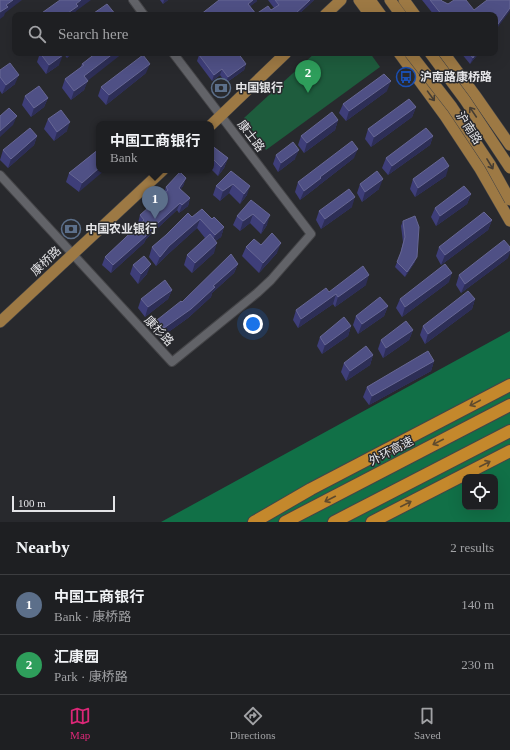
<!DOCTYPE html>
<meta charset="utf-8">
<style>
body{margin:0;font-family:"Times New Roman","Noto Sans SC",serif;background:#2b2c2f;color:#f1f3f6}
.controls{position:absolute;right:12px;bottom:12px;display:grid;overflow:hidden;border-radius:8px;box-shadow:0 4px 16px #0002}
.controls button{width:36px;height:36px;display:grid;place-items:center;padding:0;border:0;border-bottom:1px solid #3c3d40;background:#1e1f22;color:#f1f3f6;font:20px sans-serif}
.scale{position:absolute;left:12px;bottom:10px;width:103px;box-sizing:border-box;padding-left:4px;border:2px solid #e4e4e7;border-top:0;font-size:11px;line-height:14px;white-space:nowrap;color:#e4e4e7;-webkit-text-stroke:3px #28292d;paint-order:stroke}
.you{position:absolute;left:253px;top:324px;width:14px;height:14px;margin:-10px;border:3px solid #fff;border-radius:50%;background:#1a73e8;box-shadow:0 0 0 6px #1a73e833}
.badge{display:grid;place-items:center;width:26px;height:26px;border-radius:50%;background:#db2777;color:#fff;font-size:13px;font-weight:700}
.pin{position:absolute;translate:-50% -33px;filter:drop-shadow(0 1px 2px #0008)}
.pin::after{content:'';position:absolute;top:21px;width:14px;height:12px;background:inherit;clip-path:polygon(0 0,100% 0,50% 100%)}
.popup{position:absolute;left:96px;top:121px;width:118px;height:52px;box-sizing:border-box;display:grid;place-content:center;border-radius:8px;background:#1e1f22;filter:drop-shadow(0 1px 3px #0005);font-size:13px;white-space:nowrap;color:#a1a2a5}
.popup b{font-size:15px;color:#f1f3f6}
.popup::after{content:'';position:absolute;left:50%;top:100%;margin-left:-8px;border:8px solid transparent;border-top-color:#1e1f22}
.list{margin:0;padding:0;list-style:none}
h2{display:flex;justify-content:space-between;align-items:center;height:52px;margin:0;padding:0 16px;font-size:17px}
h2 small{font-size:13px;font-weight:400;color:#a1a2a5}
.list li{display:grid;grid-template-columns:26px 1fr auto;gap:12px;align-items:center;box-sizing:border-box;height:60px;padding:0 16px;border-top:1px solid #3c3d40}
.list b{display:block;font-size:15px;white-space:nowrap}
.list p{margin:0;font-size:13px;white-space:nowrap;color:#a1a2a5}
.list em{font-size:13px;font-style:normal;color:#a1a2a5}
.icon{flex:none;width:22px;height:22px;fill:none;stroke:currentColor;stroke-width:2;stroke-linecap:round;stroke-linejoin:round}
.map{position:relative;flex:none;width:510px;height:522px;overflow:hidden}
.search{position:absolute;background:#1e1f22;box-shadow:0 4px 16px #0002;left:12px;right:12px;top:12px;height:44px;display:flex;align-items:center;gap:10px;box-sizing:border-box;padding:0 14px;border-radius:8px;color:#a1a2a5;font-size:15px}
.sheet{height:172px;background:#1e1f22}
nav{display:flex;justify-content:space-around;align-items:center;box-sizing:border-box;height:56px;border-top:1px solid #3c3d40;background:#1e1f22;font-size:11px;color:#a1a2a5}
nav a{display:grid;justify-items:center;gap:2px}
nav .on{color:#db2777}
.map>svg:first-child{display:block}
.green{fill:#1e5c3d}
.forest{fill:#117047;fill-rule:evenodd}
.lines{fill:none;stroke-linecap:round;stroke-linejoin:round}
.minor-casing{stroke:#444447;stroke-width:10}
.major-casing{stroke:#444447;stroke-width:12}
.highway-casing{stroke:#444447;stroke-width:14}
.minor{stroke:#626368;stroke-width:8}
.major{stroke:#9d7944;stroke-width:11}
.highway{stroke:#c4882c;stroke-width:12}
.major-bridge-casing{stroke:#444447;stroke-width:12;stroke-linecap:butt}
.major-bridge{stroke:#9d7944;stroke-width:11}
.wall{fill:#3e3e79}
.shaded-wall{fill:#2d2e56}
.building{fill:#4f5085;stroke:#676794}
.oneway{stroke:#453d33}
.oneway2{stroke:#5f4a2d}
.labels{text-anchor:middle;stroke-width:3;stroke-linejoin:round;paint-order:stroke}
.poi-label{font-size:12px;font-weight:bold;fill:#e4e4e7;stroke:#28292d;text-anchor:start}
.street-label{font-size:12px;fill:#e4e4e7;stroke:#28292d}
</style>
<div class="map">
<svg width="510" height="522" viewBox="0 0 510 522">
<rect width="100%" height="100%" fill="#28292d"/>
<!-- green -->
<path class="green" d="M315 53H370L380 67 266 150 244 118Z"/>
<!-- forest -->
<path class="forest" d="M510 331V522H161ZM465 477H495V507H465Z"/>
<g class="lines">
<defs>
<path id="minor" d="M133 0 144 15
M0 175 172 362 257 293 271 280 311 234 173 53"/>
<path id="major" d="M359 0 370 15
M370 0 381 15
M390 0 401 15
M404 0 415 15
M325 15 341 0
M399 53 445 116 480 169 510 221
M444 53 475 95 510 145
M211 125 286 53
M0 322 163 170"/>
<path id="highway" d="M254 522 311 489 510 385
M285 522 510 405
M334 522 510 431
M372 522 510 451"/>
</defs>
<!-- minor casing -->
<use href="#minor" class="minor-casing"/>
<!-- major casing -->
<use href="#major" class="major-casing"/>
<!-- highway casing -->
<use href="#highway" class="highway-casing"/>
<!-- minor -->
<use href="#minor" class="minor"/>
<!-- major -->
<use href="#major" class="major"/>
<!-- highway -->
<use href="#highway" class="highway"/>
<defs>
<path id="major-bridge" d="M410 53 452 107 490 164 510 200
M430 53 465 100 510 168"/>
</defs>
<!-- major-bridge casing -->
<use href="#major-bridge" class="major-bridge-casing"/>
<!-- major-bridge -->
<use href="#major-bridge" class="major-bridge"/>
</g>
<!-- wall -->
<path class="wall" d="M160 0H168L163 4Z
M268 0H314L298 15H200L257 1 250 6 256 14 271 10 274 8Z
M422 0H441L442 1 448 4 495 15H434Z
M40 53 59 65 46 74 37 62Z
M63 53H73L67 58Z
M96 53 84 90 71 100 62 88 65 79 80 68 82 64Z
M461 53H479L470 64Z
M199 55 246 64 244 70 226 83 220 75 212 81 197 61Z
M0 70 15 84 2 94 0 91Z
M146 73 106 105 98 96 101 87Z
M387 91 346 121 339 113 343 104Z
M25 96 48 98 44 107 31 117 22 105Z
M416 107 412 117 371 147 365 139 368 129Z
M48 119 67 131 54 141 44 129Z
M338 120 335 130 304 153 298 145 301 136Z
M37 136 34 145 8 168 0 160 3 150Z
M433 136 430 145 388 175 382 168 386 158Z
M211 145 228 158 224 168 218 176 211 169Z
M99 149 79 192 66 182 69 173Z
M276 155 295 159 278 172 273 164Z
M354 158 318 186 317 187 300 200 295 192 298 182Z
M194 170H202L197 173Z
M231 171 247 195 240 204 229 193 220 201 213 195 216 186Z
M446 176 415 197 410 189 413 179Z
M186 178 183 186 180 190 190 198 188 206 179 213 177 210 146 239 144 243 111 273 102 265 105 257 139 225 138 223 140 215 163 195 166 187Z
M360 184 379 189 362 202 357 193Z
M471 194 467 204 436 226 431 217 435 208Z
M251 200 267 225 261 234 250 223 240 231 233 225 237 216Z
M352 207 321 229 316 220 319 211Z
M192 217 212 219 224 227 221 237 215 241 214 253 192 273 184 265 187 255 205 238 197 228 166 256 156 266 149 257 152 247 165 236 166 235Z
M492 220 488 230 441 265 436 256 439 247Z
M403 221 415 262 405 277 395 267 400 255 403 242 401 226Z
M246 247 277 253 259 273 242 256Z
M508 258 461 293 456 285 459 275Z
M238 264 234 273 212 293 211 297 188 318 160 338 153 329 157 320Z
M133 265 147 274 138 284 130 274Z
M449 282 402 317 396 308 400 299Z
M366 285 335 307 333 304 298 328 293 320 296 310 329 292Z
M172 290 168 299 145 317 138 308 141 299Z
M475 299 472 309 425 344 420 335 423 326Z
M388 306 384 316 358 334 353 325 356 316Z
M351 326 348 336 322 354 317 346 320 337Z
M413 330 409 340 383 358 378 349 381 340Z
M373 355 370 365 346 381 341 372 344 363Z
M434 361 431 371 369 405 363 397 367 387Z"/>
<!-- shaded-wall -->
<path class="shaded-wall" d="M13 0H22L5 13 4 16 0 19V12L6 5Z
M81 0H91L76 11 74 15H65L76 4Z
M164 0H168L163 4Z
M253 0H257V1L246 10 248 4Z
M310 0H314L298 15H294Z
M510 8V11L495 31V28Z
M69 53H73L67 58Z
M114 53H123L81 86 84 76Z
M476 53H479L470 64 473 58Z
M63 55 59 65 46 74 49 65Z
M150 64 146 73 106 105 109 95Z
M246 64 244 70 226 83 228 77Z
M222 69 220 75 212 81 214 75Z
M19 75 15 84 2 94 6 85Z
M88 81 84 90 71 100 74 91Z
M391 81 387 91 346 121 349 111Z
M48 98 44 107 31 117 34 108Z
M416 107 412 117 371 147 374 137Z
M17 116 13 125 0 137V131Z
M338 120 335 130 304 153 307 143Z
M70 122 67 131 54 141 57 132Z
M37 136 34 145 8 168 11 159Z
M433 136 430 145 388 175 392 166Z
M358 149 354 158 318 186 317 187 300 200 304 191 320 177Z
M299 150 295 159 278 172 281 163Z
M228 158 224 168 218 176 221 167Z
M449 166 446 176 415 197 418 188Z
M99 168V170H105L79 192 82 183Z
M199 170H202L197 173Z
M186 178 183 186 176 196 179 188Z
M383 179 379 189 362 202 365 192Z
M233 184 229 193 220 201 223 191Z
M250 186 247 195 240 204 244 194Z
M471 194 467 204 436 226 440 216Z
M355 197 352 207 321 229 325 219Z
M190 198 188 206 179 213 182 205Z
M180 203 177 210 146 239 144 243 111 273 113 265 146 234Z
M253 214 250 223 240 231 243 221Z
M270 215 267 225 261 234 264 224Z
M200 219 197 228 166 256 156 266 160 257 169 246Z
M492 220 488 230 441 265 445 255Z
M224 227 221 237 212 244 215 235Z
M217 243 214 253 192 273 195 263Z
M281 243 277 253 259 273 263 263Z
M510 250V253L508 258 461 293 465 284Z
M417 257 415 262 405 277 407 272Z
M151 264 147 274 138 284 141 274Z
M238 264 234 273 212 293 211 297 188 318 160 338 164 328 213 286Z
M452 273 449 282 402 317 405 307Z
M369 275 366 285 335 307 338 297Z
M172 290 168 299 145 317 148 307Z
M336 294 333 304 298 328 301 319Z
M475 299 472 309 425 344 428 334Z
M388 306 384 316 358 334 362 324Z
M351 326 348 336 322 354 325 345Z
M413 330 409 340 383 358 386 348Z
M373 355 370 365 346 381 350 371Z
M434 361 431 371 369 405 372 396Z"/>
<!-- building -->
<path class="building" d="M0 0H13L6 5 8 7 0 12Z
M60 0H81L76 4 78 6 65 15H39Z
M219 0H253L248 4 256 14 268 6 271 10 279 5 275 0H310L294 15H200Z
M430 0H441L442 1 448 4 454 0H466L474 10 487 0H510V8L495 28V15H442Z
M107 4 116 15H95L94 13Z
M40 53H61L63 55 49 65Z
M96 53H114L84 76 88 81 74 91 65 79 84 65 82 64Z
M202 53H238L246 64 228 77 222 69 214 75 199 55Z
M469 53H476L473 58Z
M143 55 150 64 109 95 101 87Z
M10 63 19 75 6 85 0 77V70Z
M384 74 391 81 349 111 343 104Z
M39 86 48 98 34 108 25 96Z
M409 99 416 107 374 137 368 129Z
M9 108 17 116 0 131V116Z
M61 110 70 122 57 132 48 119Z
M332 112 338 120 307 143 301 136Z
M132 122 134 124H129Z
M30 128 37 136 11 159 3 150Z
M426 128 433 136 392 166 386 158Z
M352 141 358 149 320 177 321 178 304 191 298 182Z
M293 142 299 150 281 163 276 155Z
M211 145 228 158 221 167 211 157Z
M99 149V168L82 183 69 173Z
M443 157 449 166 418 188 413 179Z
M231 171 250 186 244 194 233 184 223 191 216 186Z
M377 171 383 179 365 192 360 184Z
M180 172 186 178 179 188 190 198 182 205 180 203 146 234 147 235 113 265 105 257 144 220 140 215 168 190 166 187Z
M464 186 471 194 440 216 435 208Z
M349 189 355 197 325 219 319 211Z
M251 200 270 215 264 224 253 214 243 221 237 216Z
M202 209 212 219 214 217 224 227 215 235 200 219 169 246 160 257 152 247 166 235 188 213 192 217Z
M484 212 492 220 445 255 439 247Z
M415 216 419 227 417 257 407 272 397 262 401 252 405 237 403 221Z
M272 233 281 243 263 263 246 247 254 239 261 245Z
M210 234 217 243 195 263 187 255Z
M504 240 510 247V250L465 284 459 275Z
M231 254 238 264 213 286 215 287 191 309 164 328 157 320 181 301 182 302Z
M144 256 151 264 141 274 133 265Z
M445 264 452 273 405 307 400 299Z
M363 266 369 275 338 297 336 294 301 319 296 310 326 288 329 292Z
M165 280 172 290 148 307 141 299Z
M468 291 475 299 428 334 423 326Z
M380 297 388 306 362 324 356 316Z
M344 317 351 326 325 345 320 337Z
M406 321 413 330 386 348 381 340Z
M366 346 373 355 350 371 344 363Z
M428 351 434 361 372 396 367 387Z"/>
<!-- one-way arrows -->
<defs><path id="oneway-shaft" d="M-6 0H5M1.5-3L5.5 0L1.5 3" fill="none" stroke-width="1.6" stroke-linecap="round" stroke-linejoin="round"/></defs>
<g class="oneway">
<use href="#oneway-shaft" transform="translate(431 96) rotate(54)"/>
<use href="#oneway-shaft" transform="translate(473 112) rotate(-124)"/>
<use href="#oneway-shaft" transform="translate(490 164) rotate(59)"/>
</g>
<g class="oneway2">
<use href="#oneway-shaft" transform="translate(475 403) rotate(152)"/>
<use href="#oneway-shaft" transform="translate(438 442) rotate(153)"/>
<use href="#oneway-shaft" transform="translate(485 464) rotate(-27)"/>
<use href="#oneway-shaft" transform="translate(330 499) rotate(153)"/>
<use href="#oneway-shaft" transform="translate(406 504) rotate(-27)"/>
</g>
<!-- icons -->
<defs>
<symbol id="bus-ring" viewBox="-11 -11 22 22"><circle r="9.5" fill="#28292d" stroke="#1a4fb4" stroke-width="1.5"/><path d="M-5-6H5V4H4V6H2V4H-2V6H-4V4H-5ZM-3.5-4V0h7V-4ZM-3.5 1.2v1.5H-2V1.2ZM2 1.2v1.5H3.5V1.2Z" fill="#1a4fb4"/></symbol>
<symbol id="bank-ring" viewBox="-11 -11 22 22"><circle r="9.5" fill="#28292d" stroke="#5c6f8a" stroke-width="1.5"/><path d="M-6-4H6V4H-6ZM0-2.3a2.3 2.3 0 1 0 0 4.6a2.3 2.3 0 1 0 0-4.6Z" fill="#5c6f8a"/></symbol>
</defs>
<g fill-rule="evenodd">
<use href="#bus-ring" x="395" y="66" width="22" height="22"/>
<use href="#bank-ring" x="210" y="77" width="22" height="22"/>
<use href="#bank-ring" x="60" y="218" width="22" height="22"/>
</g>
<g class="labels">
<!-- poi labels -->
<g class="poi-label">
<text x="420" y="81">沪南路康桥路</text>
<text x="235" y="92">中国银行</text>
<text x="85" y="233">中国农业银行</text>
</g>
<!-- street labels -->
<g class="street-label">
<text transform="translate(469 128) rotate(57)" y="4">沪南路</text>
<text transform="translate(251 136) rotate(53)" y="4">康士路</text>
<text transform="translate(46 261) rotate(-43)" y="4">康桥路</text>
<text transform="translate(159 331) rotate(47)" y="4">康杉路</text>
<text transform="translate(391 451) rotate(-27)" y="4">外环高速</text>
</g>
</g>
</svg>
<div class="controls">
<button><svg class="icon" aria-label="locate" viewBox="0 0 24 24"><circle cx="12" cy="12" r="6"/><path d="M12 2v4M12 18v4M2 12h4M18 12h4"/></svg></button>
</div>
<div class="scale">100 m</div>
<div class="you"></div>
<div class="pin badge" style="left:155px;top:219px;background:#5c6f8a">1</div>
<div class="popup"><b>中国工商银行</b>Bank</div>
<div class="pin badge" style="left:308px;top:93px;background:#2e9e5b">2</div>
<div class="search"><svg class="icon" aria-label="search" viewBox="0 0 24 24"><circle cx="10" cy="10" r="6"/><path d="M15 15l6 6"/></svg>Search here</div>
</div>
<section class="sheet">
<h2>Nearby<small>2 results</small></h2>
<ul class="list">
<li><span class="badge" style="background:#5c6f8a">1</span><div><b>中国工商银行</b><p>Bank · 康桥路</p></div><em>140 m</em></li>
<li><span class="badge" style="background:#2e9e5b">2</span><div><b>汇康园</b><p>Park · 康桥路</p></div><em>230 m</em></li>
</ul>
</section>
<nav>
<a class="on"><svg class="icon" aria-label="map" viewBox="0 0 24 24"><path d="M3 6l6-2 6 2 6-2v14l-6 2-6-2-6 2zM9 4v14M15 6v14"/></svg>Map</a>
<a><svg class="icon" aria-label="directions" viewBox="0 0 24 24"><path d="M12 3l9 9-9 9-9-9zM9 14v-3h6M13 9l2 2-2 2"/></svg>Directions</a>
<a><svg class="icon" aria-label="saved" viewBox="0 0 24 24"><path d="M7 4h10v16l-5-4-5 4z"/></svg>Saved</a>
</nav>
